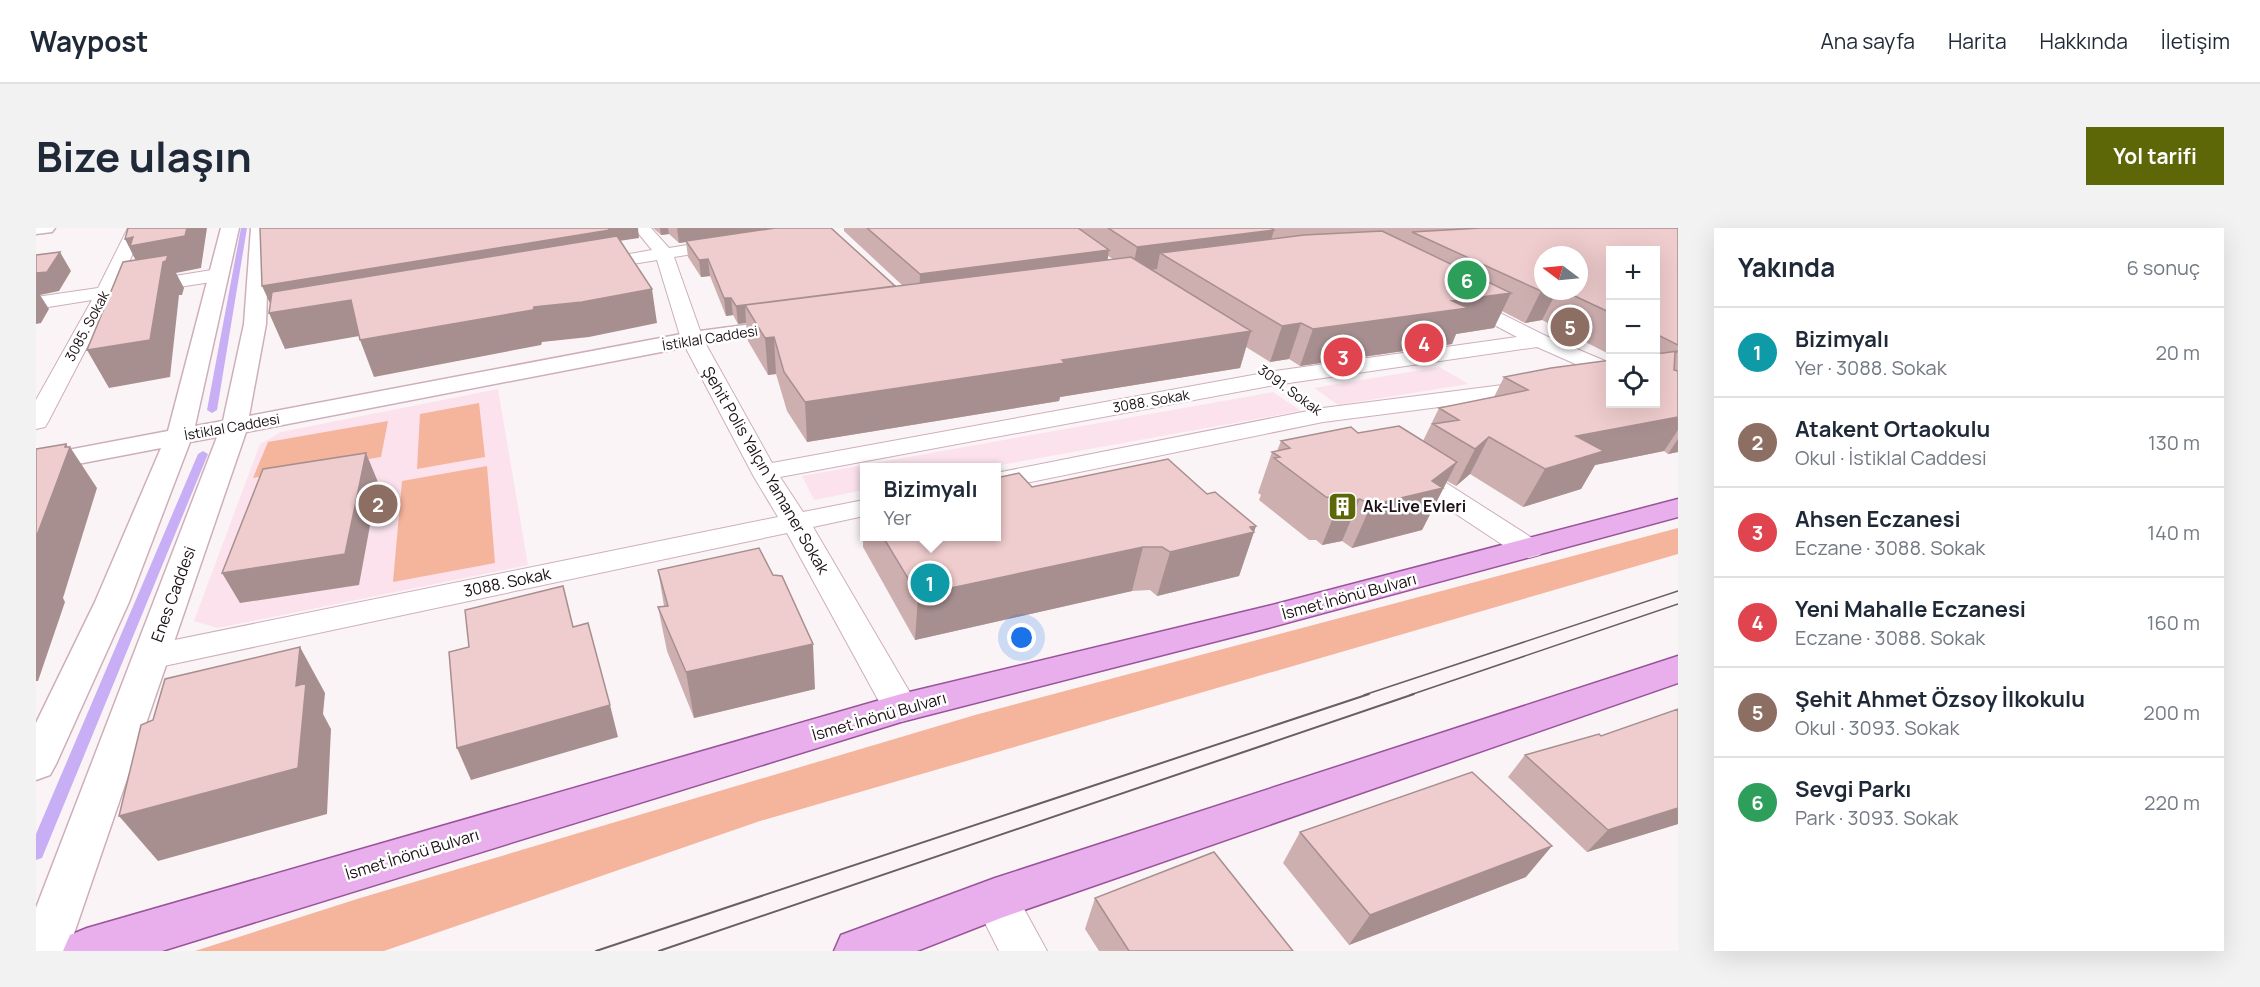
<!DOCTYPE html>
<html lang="tr">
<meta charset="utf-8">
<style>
body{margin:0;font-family:Manrope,sans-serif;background:#f2f2f3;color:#1f2937}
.controls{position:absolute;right:18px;top:18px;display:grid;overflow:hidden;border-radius:0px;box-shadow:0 6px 24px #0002}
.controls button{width:54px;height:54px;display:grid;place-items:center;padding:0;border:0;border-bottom:2px solid #e0e1e3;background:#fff;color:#1f2937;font:30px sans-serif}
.compass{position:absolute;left:1498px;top:18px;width:54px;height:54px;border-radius:50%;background:#fff;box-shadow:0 6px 24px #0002;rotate:286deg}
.you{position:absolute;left:986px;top:410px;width:21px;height:21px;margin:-15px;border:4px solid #fff;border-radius:50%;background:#1a73e8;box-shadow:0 0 0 9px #1a73e833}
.badge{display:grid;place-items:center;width:39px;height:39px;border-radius:50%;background:#5e6708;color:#fff;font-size:20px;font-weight:700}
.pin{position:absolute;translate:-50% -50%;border:3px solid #fff;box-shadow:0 2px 6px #0006}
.popup{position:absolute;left:824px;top:235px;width:141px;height:78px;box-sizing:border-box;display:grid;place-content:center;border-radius:0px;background:#fff;filter:drop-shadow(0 2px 4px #0005);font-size:20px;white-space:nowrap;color:#747a83}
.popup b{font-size:22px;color:#1f2937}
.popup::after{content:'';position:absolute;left:50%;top:100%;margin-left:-12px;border:12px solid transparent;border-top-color:#fff}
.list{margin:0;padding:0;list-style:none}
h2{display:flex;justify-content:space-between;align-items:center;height:78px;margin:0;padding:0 24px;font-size:26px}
h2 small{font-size:20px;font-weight:400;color:#747a83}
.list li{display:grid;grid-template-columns:39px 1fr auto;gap:18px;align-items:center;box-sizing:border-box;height:90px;padding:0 24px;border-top:2px solid #e0e1e3}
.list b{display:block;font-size:22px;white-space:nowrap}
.list p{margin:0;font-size:20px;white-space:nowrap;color:#747a83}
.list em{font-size:20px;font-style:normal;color:#747a83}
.icon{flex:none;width:33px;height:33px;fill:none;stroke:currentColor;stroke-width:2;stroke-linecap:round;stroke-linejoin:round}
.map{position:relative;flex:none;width:1642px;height:723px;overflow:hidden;border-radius:0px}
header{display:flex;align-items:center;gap:36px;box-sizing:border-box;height:84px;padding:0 30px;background:#fff;border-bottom:2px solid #e0e1e3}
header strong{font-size:28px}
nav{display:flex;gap:33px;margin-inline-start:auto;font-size:21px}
.intro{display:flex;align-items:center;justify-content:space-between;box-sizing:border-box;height:144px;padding:0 36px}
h1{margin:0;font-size:42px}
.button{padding:15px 27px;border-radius:0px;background:#5e6708;color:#fff;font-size:21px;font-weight:700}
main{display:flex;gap:36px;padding:0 36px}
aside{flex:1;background:#fff;border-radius:0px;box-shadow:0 6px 24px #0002}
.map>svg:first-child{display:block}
.built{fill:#fbe2ed}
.green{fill:#f5b49c}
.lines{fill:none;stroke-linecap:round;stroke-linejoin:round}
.stream{fill:#c8aef5;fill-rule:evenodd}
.street-casing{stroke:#ceaebb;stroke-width:2}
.secondary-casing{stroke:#ceaebb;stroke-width:3}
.primary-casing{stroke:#985498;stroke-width:3}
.street{fill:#fff;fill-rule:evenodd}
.secondary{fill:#fff;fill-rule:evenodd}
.primary{fill:#e9afec;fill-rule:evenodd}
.tram-far1{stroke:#695f63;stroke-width:1.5}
.tram{stroke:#695f63;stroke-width:2}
.wall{fill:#ceafb0;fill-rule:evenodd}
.shaded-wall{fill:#a78f90}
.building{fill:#efcccd;stroke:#a78f90;stroke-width:1.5}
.labels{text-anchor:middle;stroke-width:5;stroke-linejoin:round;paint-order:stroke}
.far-street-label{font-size:14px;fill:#1b1015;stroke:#fff}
.street-label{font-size:16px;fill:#1b1015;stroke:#fff}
.poi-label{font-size:16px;font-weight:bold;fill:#1b1015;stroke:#fff;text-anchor:start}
</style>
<header>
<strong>Waypost</strong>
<nav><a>Ana sayfa</a><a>Harita</a><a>Hakkında</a><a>İletişim</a></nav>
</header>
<div class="intro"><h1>Bize ulaşın</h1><a class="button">Yol tarifi</a></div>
<main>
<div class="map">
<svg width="1642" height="723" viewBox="0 0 1642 723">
<rect width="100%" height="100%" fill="#fbf4f7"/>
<!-- built -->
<path class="built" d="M1403 139 1433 156 1302 177 1278 160Z
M462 161 492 337 182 400 158 393 224 216 245 204Z
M1237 164 1265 183 954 239 828 240V262L778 272 766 248Z"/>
<!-- green -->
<path class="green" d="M443 175 449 229 381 241 384 186Z
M352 193 345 229 217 250 232 214Z
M451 238 459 335 357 354 366 253Z
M1642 300V326L724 593 348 723H159L321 671 939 487Z"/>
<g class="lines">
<!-- stream -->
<path class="stream" d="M205 0H211L181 182 176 185 171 182Z
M167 223 172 226 8 625 6 630 0 632V606L162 226Z"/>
<defs>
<path id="street" d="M92 0H108L83 57 182 41 188 43 191 47 188 51 182 53 77 69 12 194 9 199 0 201V172L56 72 0 81V69L62 60Z
M598 0H615L633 20 694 10 700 11 703 15 700 19 694 20 638 29 667 111 736 235 1239 143 1481 109 1417 75 1414 71 1417 67 1424 65 1510 108 1574 135V157L1287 194 960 261V245L1287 180 1560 145 1501 119 1239 157 744 249 767 284 828 272V288L777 299 883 480 878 490 865 494 852 490 751 305 114 441 102 437 97 429 102 421 114 417 742 289 718 249 645 111 621 32 554 43 548 42 545 38 548 34 554 33 616 22Z
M1370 233 1379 235 1504 315 1508 321 1504 327 1493 330 1482 327 1361 247 1357 241 1361 235Z
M959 651 975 657 1011 723H963L937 671 943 657Z"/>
<path id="secondary" d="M0 0H19L16 4 0 6Z
M185 0H203L159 198 187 193 208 96 215 0H233L230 96 213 188 656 104 754 91 762 92 765 97 762 102 754 103 656 118 210 204 32 723H0V680L181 209 154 214 93 374 20 536 14 547 0 552V495L59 374 125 220 0 244V228L132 203Z"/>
<path id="primary" d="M1642 271V289L1232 400 865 494 126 723H27L34 707 51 700 865 466 1232 378Z
M1642 428V455L965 690 881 723H798L805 707 959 650Z"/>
</defs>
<!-- street casing -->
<use href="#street" class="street-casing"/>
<!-- secondary casing -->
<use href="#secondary" class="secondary-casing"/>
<!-- primary casing -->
<use href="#primary" class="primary-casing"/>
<!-- street -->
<use href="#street" class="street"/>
<!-- secondary -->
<use href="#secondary" class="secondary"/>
<!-- primary -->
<use href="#primary" class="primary"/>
<!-- tram-far1 -->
<path class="tram-far1" d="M1328 467 1642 363
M1374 467 1642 376"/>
<!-- tram -->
<path class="tram" d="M560 723 1333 466
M623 723 1378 466"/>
</g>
<!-- wall -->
<path class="wall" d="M617 0H795L859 58H867L808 3V0H1642V224L1632 226 1628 223 1559 237 1545 261 1487 279 1434 246 1420 258 1411 253 1386 302 1316 320 1306 313 1286 317 1280 312H1273L1223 272 1225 267 1222 265 1236 224 1241 223 1245 213 1322 205 1387 213 1403 180 1458 169 1468 149 1620 176V22H1575V127L1506 92 1489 95 1466 83 1458 100 1420 106 1416 116 1264 138 1253 131 1234 134 1210 119 1204 140 1024 169 1023 173 771 214 751 183 740 146 732 147 712 113 710 95 702 96 697 87 690 88 674 48 665 49 652 29 650 14 643 15 633 6 625 7ZM1507 27 1543 63H1507ZM1072 28 1077 31 1072 32Z
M996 259 1171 266 1220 298 1203 348 1121 368 1114 362 1096 363 879 412 827 319V276H828V309H960Z
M622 342 779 461 658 490 631 423 622 379 628 378Z
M1565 508 1642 596 1551 624 1472 549 1489 527Z
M1264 604 1490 649 1313 717 1247 635Z
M1059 670 1257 723H1063L1049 701Z"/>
<!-- shaded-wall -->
<path class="shaded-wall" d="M151 0H171L165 40 140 45 148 60 146 67H143L134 149 73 160 51 122 105 43 89 11Z
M568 0H602L603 10 576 14 315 72 329 107 249 121 233 85 238 84 226 58Z
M624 0H632L633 6 625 7Z
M641 0H749L643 15Z
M1238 2 1231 26 1124 25 1121 41 1096 44 1101 19Z
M1073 22 1069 48 883 72 884 46Z
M24 24 35 43 23 63 4 67 13 81 5 95 0 96V45Z
M672 31 674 48 665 49 663 32Z
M859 58 709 77 710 95 702 96 700 78Z
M616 61 621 95 553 109 506 114 505 117 338 149 324 112 498 79Z
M1505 63H1521L1506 92 1489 95Z
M1475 65 1458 100 1420 106 1416 116 1264 138 1277 101 1416 73Z
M688 70H695L697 87 690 88Z
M1265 95 1253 131 1234 134 1246 98Z
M1215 103 1204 140 1024 169 1023 173 771 214 769 174 1026 132Z
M738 109 740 146 732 147 729 110Z
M1642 189V202L1628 223 1559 237 1545 261 1487 279 1509 241 1540 208Z
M1453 209 1434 246 1420 258 1439 221Z
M1642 211V224L1632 226Z
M30 216 33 221 34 219 61 260 27 370 29 374 2 453H0V310Z
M330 225 342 254 323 357 204 375 186 345Z
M1421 234 1386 302 1316 320 1335 277 1396 253Z
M1324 271 1306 313 1286 317 1303 275Z
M1220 298 1203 348 1121 368 1134 324Z
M1107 319 1096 363 879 412 882 367Z
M777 416 779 461 658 490 650 444Z
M264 419 289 465 287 486 295 501 291 586 122 633 83 588 260 458Z
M574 477 582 509 435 552 421 520Z
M1642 580V596L1551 624 1572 602Z
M1516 618 1490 649 1313 717 1334 687Z"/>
<!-- building -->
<path class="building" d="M92 0H151L149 8 94 18 97 9 89 11Z
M224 0H572L574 2 226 58Z
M739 0H795L859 58 700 78 695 70H688L672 31 663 32 650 13Z
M831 0H1042L1073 22 884 46Z
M1072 0H1235L1238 2 1101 19Z
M1444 0H1642V117L1620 106V22H1575V85L1528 63H1543V27H1507V63H1505L1376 4Z
M1346 3 1475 65 1416 73 1432 80 1277 101 1265 95 1246 98 1124 25 1268 7Z
M581 8 616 61 546 74 498 79 497 82 324 112 315 72 233 85 236 64Z
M24 24 11 44 0 45V27Z
M132 27 130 33 127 34 114 112 51 122 87 34Z
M1095 29 1215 103 1026 132 1029 135 769 174 748 144 738 109 729 110 709 77Z
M1642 123 1639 125 1638 142 1642 143V189L1540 208 1568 223 1509 241 1453 209 1439 221 1397 196 1423 192 1403 180 1492 162 1468 149 1515 140 1575 132V176H1620V126Z
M1363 198 1421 234 1396 253 1407 260 1335 277 1324 271 1303 275 1297 270 1290 269 1238 230 1244 229 1236 224 1254 220 1245 213 1315 199 1322 205Z
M30 216 29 219H34L0 310V221Z
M330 225 309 326 186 345 227 241Z
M1132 231 1171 266 1179 264 1220 298 1214 299 1218 304 1134 324 1126 319H1107L882 367 847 309H960V250L983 245 996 259Z
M723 320 737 347 746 348 777 416 650 444 622 379 632 378 622 342Z
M527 358 537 399 552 395 574 477 421 520 413 424 433 419 429 382Z
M264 419 260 458 270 455 262 540 83 588 105 497 117 492 129 451Z
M1642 481V580L1572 602 1489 527 1563 506 1565 508Z
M1436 544 1516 618 1334 687 1264 604Z
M1178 624 1257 723H1093L1059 670Z"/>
<!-- icons -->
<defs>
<symbol id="building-square" viewBox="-11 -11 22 22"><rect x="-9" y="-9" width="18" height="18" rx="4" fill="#5e6708" stroke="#fff"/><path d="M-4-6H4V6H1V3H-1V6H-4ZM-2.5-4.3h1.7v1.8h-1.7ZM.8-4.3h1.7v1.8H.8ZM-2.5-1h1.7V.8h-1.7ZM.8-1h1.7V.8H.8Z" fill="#fff"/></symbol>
</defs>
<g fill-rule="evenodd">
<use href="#building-square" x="1290" y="262" width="33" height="33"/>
</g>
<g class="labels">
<!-- far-street labels -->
<g class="far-street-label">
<text transform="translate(51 98) rotate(-62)" y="5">3085. Sokak</text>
<text transform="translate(674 110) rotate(-9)" y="5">İstiklal Caddesi</text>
<text transform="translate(1254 162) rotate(36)" y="5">3091. Sokak</text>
<text transform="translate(1115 173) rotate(-10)" y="5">3088. Sokak</text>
<text transform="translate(196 199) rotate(-10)" y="5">İstiklal Caddesi</text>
</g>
<!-- street labels -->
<g class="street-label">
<text transform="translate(730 242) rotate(60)" y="6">Şehit Polis Yalçın Yamaner Sokak</text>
<text transform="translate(471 354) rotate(-12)" y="6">3088. Sokak</text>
<text transform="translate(137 366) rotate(-70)" y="6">Enes Caddesi</text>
<text transform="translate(1313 368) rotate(-15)" y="6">İsmet İnönü Bulvarı</text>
<text transform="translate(843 488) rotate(-16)" y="6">İsmet İnönü Bulvarı</text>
<text transform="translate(376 626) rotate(-17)" y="6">İsmet İnönü Bulvarı</text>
</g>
<!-- poi labels -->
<g class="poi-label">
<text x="1327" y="284">Ak-Live Evleri</text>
</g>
</g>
</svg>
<div class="controls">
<button>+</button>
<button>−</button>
<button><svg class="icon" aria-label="locate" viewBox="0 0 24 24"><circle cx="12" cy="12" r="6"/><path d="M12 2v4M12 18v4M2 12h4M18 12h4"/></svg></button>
</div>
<svg class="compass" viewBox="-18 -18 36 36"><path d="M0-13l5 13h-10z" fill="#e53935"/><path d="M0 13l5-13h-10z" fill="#747a83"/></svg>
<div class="you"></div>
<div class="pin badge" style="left:894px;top:355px;background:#0f9aa8">1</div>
<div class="popup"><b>Bizimyalı</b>Yer</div>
<div class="pin badge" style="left:342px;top:276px;background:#8d6e63">2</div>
<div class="pin badge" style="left:1307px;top:129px;background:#e0444e">3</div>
<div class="pin badge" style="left:1388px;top:115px;background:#e0444e">4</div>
<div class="pin badge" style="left:1534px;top:99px;background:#8d6e63">5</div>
<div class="pin badge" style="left:1431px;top:52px;background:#2e9e5b">6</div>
</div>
<aside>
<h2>Yakında<small>6 sonuç</small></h2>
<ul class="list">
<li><span class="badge" style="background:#0f9aa8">1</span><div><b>Bizimyalı</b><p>Yer · 3088. Sokak</p></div><em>20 m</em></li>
<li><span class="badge" style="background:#8d6e63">2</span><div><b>Atakent Ortaokulu</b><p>Okul · İstiklal Caddesi</p></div><em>130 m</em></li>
<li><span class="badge" style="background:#e0444e">3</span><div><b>Ahsen Eczanesi</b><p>Eczane · 3088. Sokak</p></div><em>140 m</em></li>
<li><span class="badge" style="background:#e0444e">4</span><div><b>Yeni Mahalle Eczanesi</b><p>Eczane · 3088. Sokak</p></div><em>160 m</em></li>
<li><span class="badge" style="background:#8d6e63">5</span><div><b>Şehit Ahmet Özsoy İlkokulu</b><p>Okul · 3093. Sokak</p></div><em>200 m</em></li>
<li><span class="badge" style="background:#2e9e5b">6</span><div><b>Sevgi Parkı</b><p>Park · 3093. Sokak</p></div><em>220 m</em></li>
</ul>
</aside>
</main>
